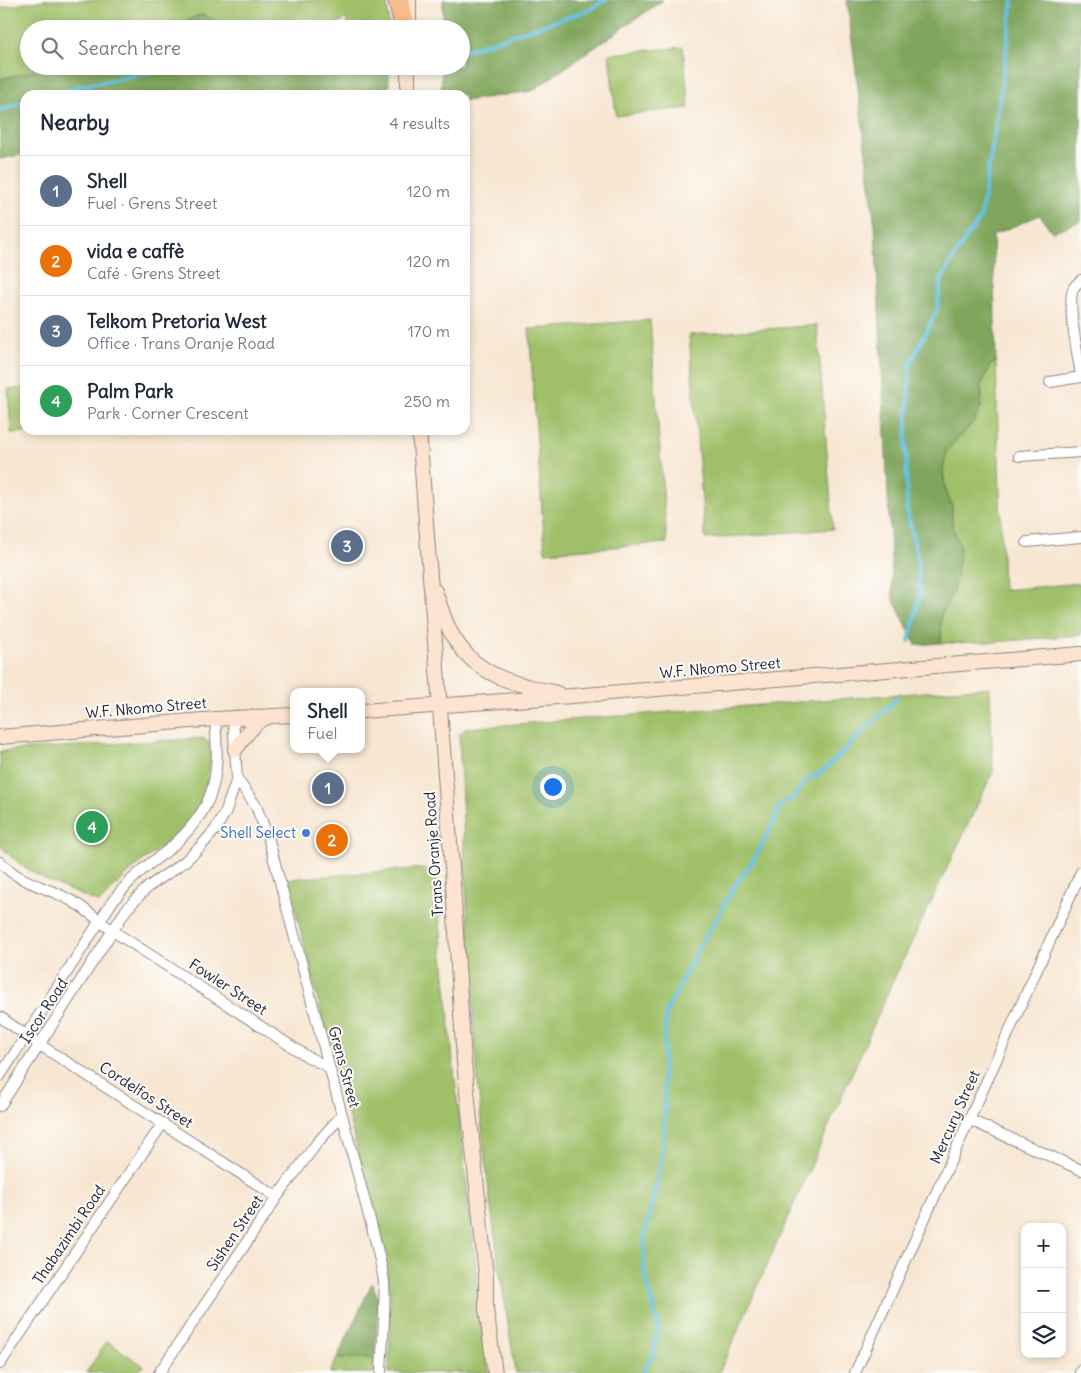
<!DOCTYPE html>
<meta charset="utf-8">
<style>
body{margin:0;font-family:Delius,sans-serif;background:#f6f6f7;color:#1f2937}
.controls{position:absolute;right:15px;bottom:15px;display:grid;overflow:hidden;border-radius:10px;box-shadow:0 2px 8px #0003}
.controls button{width:45px;height:45px;display:grid;place-items:center;padding:0;border:0;border-bottom:1px solid #e0e1e3;background:#fff;color:#1f2937;font:25px sans-serif}
.you{position:absolute;left:552px;top:786px;width:18px;height:18px;margin:-12px;border:4px solid #fff;border-radius:50%;background:#1a73e8;box-shadow:0 0 0 8px #1a73e833}
.badge{display:grid;place-items:center;width:32px;height:32px;border-radius:50%;background:#0f766e;color:#fff;font-size:16px;font-weight:700}
.pin{position:absolute;translate:-50% -50%;border:2px solid #fff;box-shadow:0 1px 5px #0006}
.popup{position:absolute;left:290px;top:688px;width:75px;height:65px;box-sizing:border-box;display:grid;place-content:center;border-radius:10px;background:#fff;filter:drop-shadow(0 1px 4px #0005);font-size:16px;white-space:nowrap;color:#747a83}
.popup b{font-size:19px;color:#1f2937}
.popup::after{content:'';position:absolute;left:50%;top:100%;margin-left:-10px;border:10px solid transparent;border-top-color:#fff}
.list{margin:0;padding:0;list-style:none}
h2{display:flex;justify-content:space-between;align-items:center;height:65px;margin:0;padding:0 20px;font-size:21px}
h2 small{font-size:16px;font-weight:400;color:#747a83}
.list li{display:grid;grid-template-columns:32px 1fr auto;gap:15px;align-items:center;box-sizing:border-box;height:70px;padding:0 20px;border-top:1px solid #e0e1e3}
.list b{display:block;font-size:19px;white-space:nowrap}
.list p{margin:0;font-size:16px;white-space:nowrap;color:#747a83}
.list em{font-size:16px;font-style:normal;color:#747a83}
.icon{flex:none;width:28px;height:28px;fill:none;stroke:currentColor;stroke-width:2;stroke-linecap:round;stroke-linejoin:round}
.map{position:relative;flex:none;width:1081px;height:1373px;overflow:hidden}
.search{position:absolute;background:#fff;box-shadow:0 2px 8px #0003;left:20px;top:20px;width:450px;height:55px;display:flex;align-items:center;gap:12px;box-sizing:border-box;padding:0 18px;border-radius:28px;color:#747a83;font-size:19px}
.panel{position:absolute;background:#fff;box-shadow:0 2px 8px #0003;left:20px;top:90px;width:450px;height:345px;border-radius:15px}
.map>svg:first-child{display:block}
.green{fill:#9fbf67;stroke:#607051}
.forest{fill:#7fa65c;stroke:#50644c}
.lines{fill:none;stroke-linecap:round;stroke-linejoin:round}
.stream{stroke:#63c0e1;stroke-width:4}
.street-casing{stroke:#8c8486;stroke-width:12}
.secondary-casing{stroke:#8c8486;stroke-width:16}
.highway-casing{stroke:#8c8486;stroke-width:21}
.street{stroke:#fff;stroke-width:10}
.secondary{stroke:#fde4d0;stroke-width:14}
.highway{stroke:#f9bc8a;stroke-width:19}
.shop-dot{fill:#3f7fe0;stroke:#fdfcf7;stroke-width:2}
.labels{text-anchor:middle;stroke-width:4;stroke-linejoin:round;paint-order:stroke}
.street-label{font-size:15px;fill:#22223b;stroke:#fdfcf7}
.shop-label{font-size:15px;fill:#366cbe;stroke:#fdfcf7;text-anchor:end}
</style>
<div class="map">
<svg width="1081" height="1373" viewBox="0 0 1081 1373">
<rect width="100%" height="100%" fill="#fdfcf7"/>
<filter id="ink" filterUnits="userSpaceOnUse"><feTurbulence type="fractalNoise" baseFrequency=".02" numOctaves="2"/><feDisplacementMap in="SourceGraphic" scale="10" xChannelSelector="R" yChannelSelector="G"/><feConvolveMatrix kernelMatrix="1 2 1 2 8 2 1 2 1" color-interpolation-filters="sRGB"/></filter>
<filter id="wash" filterUnits="userSpaceOnUse"><feTurbulence type="fractalNoise" baseFrequency=".0096" numOctaves="4" result="noise"/><feDisplacementMap in="SourceGraphic" scale="20" xChannelSelector="R" yChannelSelector="G"/><feGaussianBlur stdDeviation="1.12" result="paint"/><feColorMatrix in="noise" values="0 0 0 0 0 0 0 0 0 0 0 0 0 0 0 0 0 1.4 0 .05"/><feComposite in="paint" operator="in"/></filter>
<g filter="url(#wash)">
<rect width="100%" height="100%" fill="#f7e6d1"/>
<!-- green -->
<path class="green" d="M43 0H387L389 29H350L346 18 330 29H288L284 26 255 25 230 29 205 16 200 15 178 25 145 24 133 29H29V66H55L0 79V8Z
M683 47 689 108 616 116 609 54Z
M650 320 667 543 545 552 529 329Z
M817 325 833 529 705 539 689 335Z
M996 362 1003 590 1081 583V635L994 642 941 643V616L952 594 960 546 952 527V506L945 488 943 470 947 450 974 421 982 396 980 386 991 364Z
M25 388V430H31V432L11 433 8 389Z
M990 687 993 772 894 979 719 1373H516C502 1289 489 1204 481 1119 470 991 465 863 459 735L466 728Z
M203 738 209 743 212 751C209 766 208 786 203 800 192 828 166 843 144 860 128 873 113 888 99 903 64 887 24 875 0 845V751Z
M426 868 436 880 453 1062 485 1347 489 1373H389L390 1295 385 1254 324 1025 288 879Z
M107 1341 144 1366 136 1373H86Z
M337 1358H375L374 1373H330Z"/>
<!-- forest -->
<path class="forest" d="M443 0H663L532 91 465 101V95H441L442 66H461V29H443Z
M847 0H1081V221L1052 232 1040 215 993 235 996 362 991 364 981 386 982 396 981 408 974 421 947 450 943 470 945 488 952 506V527L960 546 959 564 952 594 941 616V643L916 645 893 599 875 226Z
M200 15H205L230 29H133L145 24 178 25Z
M56 66H389V95H25V154L0 159V79Z
M372 1283 378 1298 375 1358H337Z"/>
<g class="lines">
<!-- stream -->
<path class="stream" d="M461 52 589 10 605 0
M51 95 81 86 184 66
M0 110 25 102
M909 641 920 594 918 560 907 510 906 444 910 365 937 310 941 280 965 239 980 219 998 110 1013 0
M645 1373 644 1368 654 1353 658 1325 644 1270V1239L662 1157 665 1107 663 1069 666 1012 700 945 717 918 735 885 753 861 769 832 781 803 793 799 804 782 823 771 897 698"/>
</g>
</g>
<g filter="url(#ink)">
<g class="lines">
<defs>
<path id="street" d="M1081 280C1078 283 1075 285 1073 289 1067 303 1078 357 1081 375
M1050 382 1081 377
M1019 456 1081 452
M1027 542 1081 537
M237 779 256 806 268 837 375 1239C378 1253 382 1267 384 1282 386 1312 382 1343 381 1373
M0 862C20 883 44 886 68 899 85 907 98 921 113 931L308 1057 328 1067
M0 1017 40 1045 277 1197
M0 1076 112 902C120 892 128 882 138 874 147 865 158 858 168 850 216 809 220 779 215 719
M0 1106 126 910 137 898 148 887 184 862 200 847 215 830 225 813 237 779 233 719
M970 1120 1081 1170
M0 1364 163 1123
M159 1373 277 1197 317 1143 342 1115
M855 1373 1081 872
M1080 1373 1081 1370"/>
<path id="secondary" d="M409 23V0
M408 95V66
M419 430 452 868 464 1062 486 1276V1308L495 1373
M435 591C441 608 446 627 456 641 479 677 518 685 557 693
M362 711 572 696 1081 654
M0 737 215 719 294 715
M235 750C242 741 255 720 266 718"/>
<path id="highway" d="M398 0 405 29"/>
</defs>
<!-- street casing -->
<use href="#street" class="street-casing"/>
<!-- secondary casing -->
<use href="#secondary" class="secondary-casing"/>
<!-- highway casing -->
<use href="#highway" class="highway-casing"/>
<!-- street -->
<use href="#street" class="street"/>
<!-- secondary -->
<use href="#secondary" class="secondary"/>
<!-- highway -->
<use href="#highway" class="highway"/>
</g>
</g>
<!-- markers -->
<circle class="shop-dot" cx="306" cy="833" r="5"/>
<g class="labels">
<!-- street labels -->
<g class="street-label">
<text transform="translate(720 668) rotate(-5)" y="5">W.F. Nkomo Street</text>
<text transform="translate(146 708) rotate(-5)" y="5">W.F. Nkomo Street</text>
<text transform="translate(434 854) rotate(-94)" y="5">Trans Oranje Road</text>
<text transform="translate(228 987) rotate(33)" y="5">Fowler Street</text>
<text transform="translate(44 1011) rotate(-57)" y="5">Iscor Road</text>
<text transform="translate(344 1067) rotate(75)" y="5">Grens Street</text>
<text transform="translate(146 1095) rotate(33)" y="5">Cordelfos Street</text>
<text transform="translate(955 1117) rotate(-66)" y="5">Mercury Street</text>
<text transform="translate(235 1233) rotate(-56)" y="5">Sishen Street</text>
<text transform="translate(69 1235) rotate(-56)" y="5">Thabazimbi Road</text>
</g>
<!-- shop labels -->
<g class="shop-label">
<text x="296" y="838">Shell Select</text>
</g>
</g>
</svg>
<div class="controls">
<button>+</button>
<button>−</button>
<button><svg class="icon" aria-label="layers" viewBox="0 0 24 24"><path d="M12 4l9 5-9 5-9-5zM3 14l9 5 9-5"/></svg></button>
</div>
<div class="you"></div>
<div class="pin badge" style="left:328px;top:788px;background:#5c6f8a">1</div>
<div class="popup"><b>Shell</b>Fuel</div>
<div class="pin badge" style="left:332px;top:840px;background:#e8710a">2</div>
<div class="pin badge" style="left:347px;top:546px;background:#5c6f8a">3</div>
<div class="pin badge" style="left:92px;top:827px;background:#2e9e5b">4</div>
<div class="search"><svg class="icon" aria-label="search" viewBox="0 0 24 24"><circle cx="10" cy="10" r="6"/><path d="M15 15l6 6"/></svg>Search here</div>
<section class="panel">
<h2>Nearby<small>4 results</small></h2>
<ul class="list">
<li><span class="badge" style="background:#5c6f8a">1</span><div><b>Shell</b><p>Fuel · Grens Street</p></div><em>120 m</em></li>
<li><span class="badge" style="background:#e8710a">2</span><div><b>vida e caffè</b><p>Café · Grens Street</p></div><em>120 m</em></li>
<li><span class="badge" style="background:#5c6f8a">3</span><div><b>Telkom Pretoria West</b><p>Office · Trans Oranje Road</p></div><em>170 m</em></li>
<li><span class="badge" style="background:#2e9e5b">4</span><div><b>Palm Park</b><p>Park · Corner Crescent</p></div><em>250 m</em></li>
</ul>
</section>
</div>
